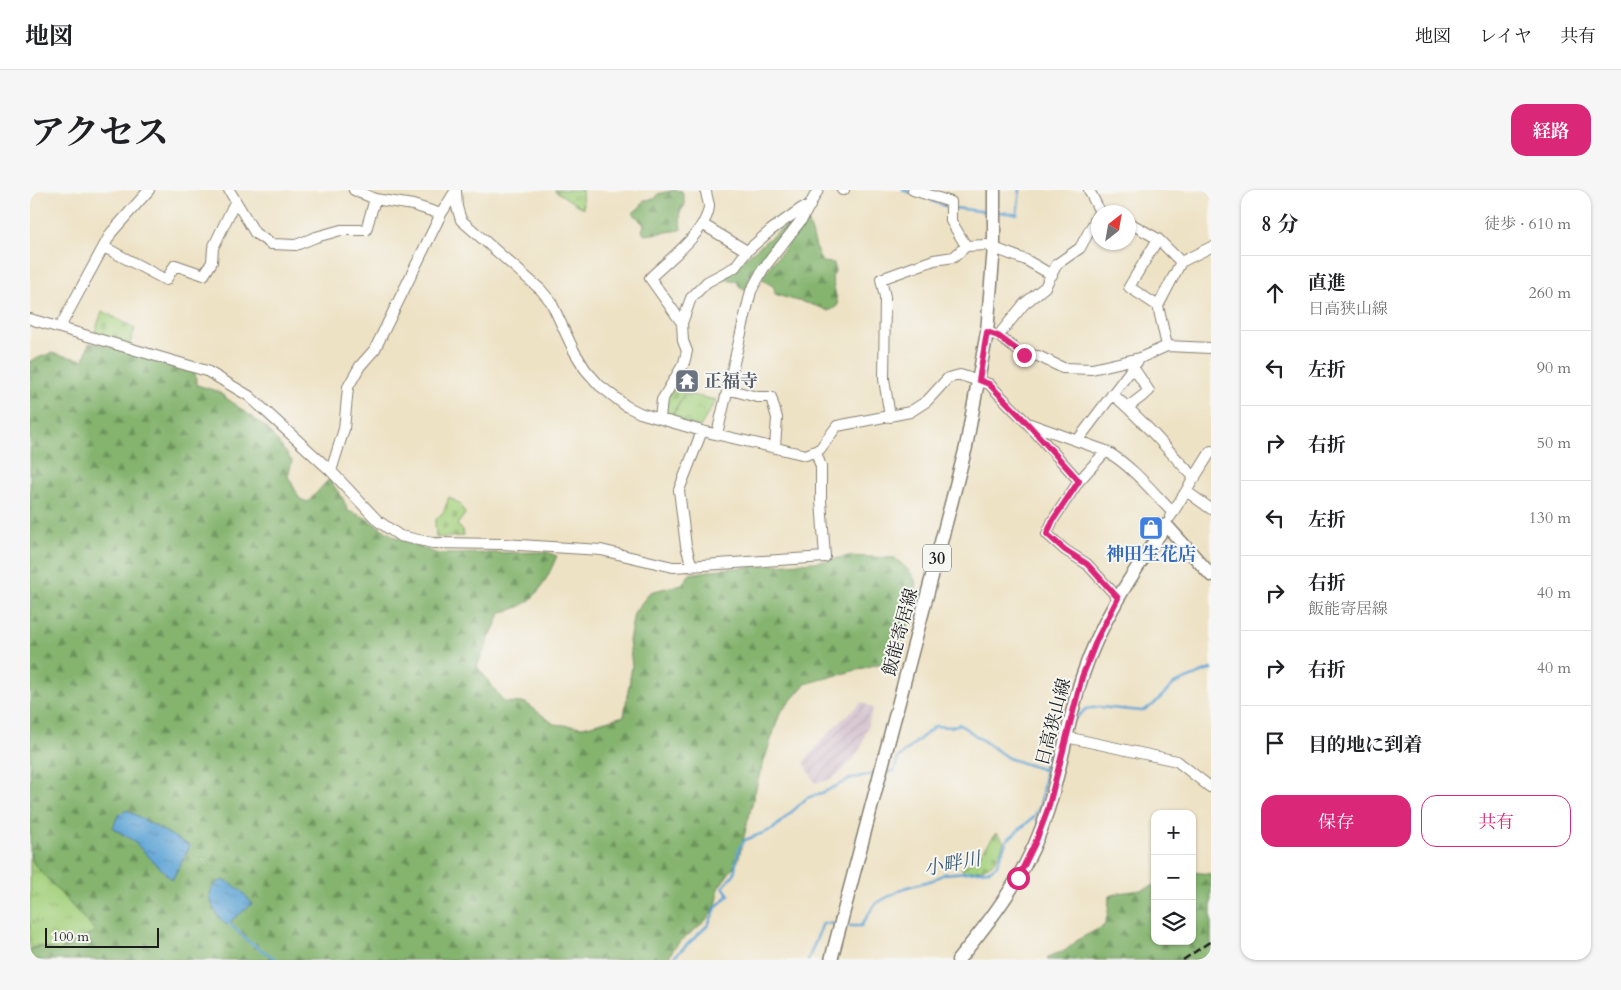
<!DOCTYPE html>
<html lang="ja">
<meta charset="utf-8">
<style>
body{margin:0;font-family:Cardo,"Noto Serif JP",serif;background:#f6f6f6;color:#202124}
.controls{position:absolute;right:15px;bottom:15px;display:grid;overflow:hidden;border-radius:10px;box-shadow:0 1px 4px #0004}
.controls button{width:45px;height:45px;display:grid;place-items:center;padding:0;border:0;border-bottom:1px solid #e0e0e0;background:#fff;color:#202124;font:25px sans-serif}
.compass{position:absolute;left:1061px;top:15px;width:45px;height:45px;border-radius:50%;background:#fff;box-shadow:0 1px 4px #0004;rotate:31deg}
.scale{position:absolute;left:15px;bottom:12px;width:114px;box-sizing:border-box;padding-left:5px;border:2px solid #1c1c1c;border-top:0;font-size:14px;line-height:18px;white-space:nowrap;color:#1c1c1c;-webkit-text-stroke:4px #f6f6f2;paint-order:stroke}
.stop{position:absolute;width:15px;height:15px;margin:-11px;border:4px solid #db2777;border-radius:50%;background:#fff}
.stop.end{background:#db2777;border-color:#fff;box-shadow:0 1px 5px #0008}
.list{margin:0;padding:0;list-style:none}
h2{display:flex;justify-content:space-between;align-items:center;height:65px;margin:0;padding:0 20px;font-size:21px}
h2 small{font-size:16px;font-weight:400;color:#757577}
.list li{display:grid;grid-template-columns:32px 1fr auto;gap:15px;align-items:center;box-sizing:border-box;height:75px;padding:0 20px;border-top:1px solid #e0e0e0}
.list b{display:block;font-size:19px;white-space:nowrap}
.list p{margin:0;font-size:16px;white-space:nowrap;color:#757577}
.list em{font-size:16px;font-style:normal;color:#757577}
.actions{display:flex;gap:10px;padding:15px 20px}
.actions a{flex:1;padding:11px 0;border:1px solid #db2777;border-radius:15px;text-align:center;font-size:18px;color:#db2777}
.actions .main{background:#db2777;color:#fff}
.icon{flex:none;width:28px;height:28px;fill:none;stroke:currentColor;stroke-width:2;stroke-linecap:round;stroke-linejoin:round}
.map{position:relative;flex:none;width:1181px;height:770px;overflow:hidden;border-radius:15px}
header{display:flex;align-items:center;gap:30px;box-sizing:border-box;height:70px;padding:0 25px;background:#fff;border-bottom:1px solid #e0e0e0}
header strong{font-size:24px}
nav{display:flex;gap:28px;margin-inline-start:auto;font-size:18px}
.intro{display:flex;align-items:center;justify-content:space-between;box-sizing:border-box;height:120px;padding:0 30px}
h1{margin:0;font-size:35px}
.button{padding:12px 22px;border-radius:15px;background:#db2777;color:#fff;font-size:18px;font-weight:700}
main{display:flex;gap:30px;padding:0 30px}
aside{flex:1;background:#fff;border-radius:15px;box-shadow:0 1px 4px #0004}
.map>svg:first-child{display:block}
.industrial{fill:url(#industrial-furrows)}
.grass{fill:url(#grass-tufts);stroke:#61774e}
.forest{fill:url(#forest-firs);stroke:#506845;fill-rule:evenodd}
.cemetery{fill:url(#cemetery-stones);stroke:#61774e}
.park{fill:url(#park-crowns);stroke:#61774e}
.water{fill:url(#water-ripples);stroke:#3e6079}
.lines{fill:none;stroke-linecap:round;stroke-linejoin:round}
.stream{stroke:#61a5d6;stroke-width:2.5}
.minor-casing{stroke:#857f70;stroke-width:12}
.major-casing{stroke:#857f70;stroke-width:15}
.minor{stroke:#fff;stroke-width:10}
.major{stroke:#fff;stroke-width:12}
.rail{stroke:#1c1c1c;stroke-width:2.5;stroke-dasharray:8 4;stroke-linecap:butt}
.route{stroke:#db2777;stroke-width:6}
.labels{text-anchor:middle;stroke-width:4;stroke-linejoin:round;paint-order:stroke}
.shield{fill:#f6f6f2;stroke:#5d5d5c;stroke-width:1}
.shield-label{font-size:16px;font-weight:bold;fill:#1c1c1c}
.worship-label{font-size:18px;font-weight:bold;fill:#5b616d;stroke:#f6f6f2;text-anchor:start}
.shop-label{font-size:18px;font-weight:bold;fill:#366cbe;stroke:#f6f6f2}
.street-label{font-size:18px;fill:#1c1c1c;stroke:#f6f6f2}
.water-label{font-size:19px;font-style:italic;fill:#3b5a70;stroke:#f6f6f2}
</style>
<header>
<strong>地図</strong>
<nav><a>地図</a><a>レイヤ</a><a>共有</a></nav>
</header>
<div class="intro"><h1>アクセス</h1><a class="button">経路</a></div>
<main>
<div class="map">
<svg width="1181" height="770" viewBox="0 0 1181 770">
<defs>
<pattern id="industrial-furrows" width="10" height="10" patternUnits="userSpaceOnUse" patternTransform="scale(1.25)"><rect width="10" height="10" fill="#d1bdcb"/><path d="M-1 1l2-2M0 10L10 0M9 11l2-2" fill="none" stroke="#b3a2ae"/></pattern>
<pattern id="grass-tufts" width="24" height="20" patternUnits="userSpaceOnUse" patternTransform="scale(1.25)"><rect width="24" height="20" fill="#a6d27f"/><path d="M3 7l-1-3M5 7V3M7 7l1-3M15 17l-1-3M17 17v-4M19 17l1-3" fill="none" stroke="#8eb46d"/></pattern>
<pattern id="forest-firs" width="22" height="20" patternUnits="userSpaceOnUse" patternTransform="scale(1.25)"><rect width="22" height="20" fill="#84b46e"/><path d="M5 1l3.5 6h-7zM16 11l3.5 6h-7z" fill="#6b925a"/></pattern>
<pattern id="cemetery-stones" width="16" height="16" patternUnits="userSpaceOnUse" patternTransform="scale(1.25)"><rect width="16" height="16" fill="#a6d27f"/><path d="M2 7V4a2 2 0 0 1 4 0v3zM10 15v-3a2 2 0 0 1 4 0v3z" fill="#8eb46d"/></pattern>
<pattern id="park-crowns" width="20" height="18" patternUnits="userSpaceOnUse" patternTransform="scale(1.25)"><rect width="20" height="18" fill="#a6d27f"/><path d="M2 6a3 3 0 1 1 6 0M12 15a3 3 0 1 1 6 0" fill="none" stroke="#8eb46d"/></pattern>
<pattern id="water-ripples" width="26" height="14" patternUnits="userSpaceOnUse" patternTransform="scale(1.25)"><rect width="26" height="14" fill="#61a5d6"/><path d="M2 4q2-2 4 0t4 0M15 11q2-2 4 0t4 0" fill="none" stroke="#4f86ad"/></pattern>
</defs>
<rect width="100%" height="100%" fill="#f6f6f2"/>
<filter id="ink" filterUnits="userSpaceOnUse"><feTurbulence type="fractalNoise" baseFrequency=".02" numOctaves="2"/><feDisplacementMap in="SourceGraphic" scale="10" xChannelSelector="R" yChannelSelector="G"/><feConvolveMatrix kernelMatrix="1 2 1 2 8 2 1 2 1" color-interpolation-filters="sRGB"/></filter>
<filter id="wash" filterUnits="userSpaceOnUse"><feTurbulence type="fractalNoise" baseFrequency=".0096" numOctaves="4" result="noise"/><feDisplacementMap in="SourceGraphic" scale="20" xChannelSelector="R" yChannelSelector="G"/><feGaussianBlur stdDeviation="1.12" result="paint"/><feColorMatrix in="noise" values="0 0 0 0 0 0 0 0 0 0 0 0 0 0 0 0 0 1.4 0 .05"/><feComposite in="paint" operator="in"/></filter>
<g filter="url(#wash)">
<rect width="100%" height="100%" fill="#eee2c5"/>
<!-- industrial -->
<path class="industrial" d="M832 512 843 518 832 555 825 567 808 585 796 591 785 593 774 572 801 540Z"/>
<!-- grass -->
<path class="grass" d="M524 0H552L553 19Z
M0 663 4 674 66 741 29 761 8 756 0 760Z"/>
<!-- forest -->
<path class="forest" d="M645 0 652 1 655 15 650 22 651 40 615 45 612 41 614 35 603 23 612 15 614 10 625 9 628 4Z
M761 31 762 36 723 86 716 100 709 96 707 91 694 89V85Z
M777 31C784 43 785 61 792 72L804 73 805 81 802 88 808 115 803 119 798 121C781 112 762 111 745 104L744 97 733 90V85Z
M59 153C96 157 128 175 165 183L167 195 187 201 238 239 262 271 258 286 270 309 278 312 299 289 313 309 318 321 332 326 365 347 408 364 517 362 527 366C514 395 505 417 471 422L447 476 474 512 496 513 524 534 553 537 594 526 602 476 599 451 604 423 620 402 652 394 660 384 691 379 795 371 818 366 865 368C871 374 880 380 884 388 894 408 872 451 863 470L775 494 750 523 729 586 708 671 688 698C691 727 663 738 646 756 642 760 640 766 637 770H0V760L8 756 29 761 65 741 4 674 0 663V171L21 163 54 170ZM97 620 160 656 142 690 102 650 83 638Z
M1162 682 1181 684V770H1017L1018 767 1036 760 1049 749 1074 736 1078 724 1079 706C1097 699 1106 704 1125 695V751H1162Z"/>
<!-- cemetery -->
<path class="cemetery" d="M72 121 105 138 99 156 64 145Z
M644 198 655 202 640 228 634 226 635 212Z
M419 307 430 314 435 324 427 335 433 340 434 346 406 348 405 331 414 321Z
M966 643 974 651C967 675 959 679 934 682L931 677C947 673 957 655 966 643Z"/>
<!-- park -->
<path class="park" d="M656 204 686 210 670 237 640 228Z"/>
<!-- water -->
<path class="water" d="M97 620 160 656 142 690 102 650 83 638 88 625Z
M193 690C205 694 215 703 222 714L196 735C184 723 169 699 193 690Z"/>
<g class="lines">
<!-- stream -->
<path class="stream" d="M802 0 810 3
M873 0 881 3
M902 11 918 17
M924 18 960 22
M968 22 987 24 990 0
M1045 529 1056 519 1069 517 1112 521 1123 515 1144 494 1181 479
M854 583 864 581 868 568 905 536 921 537 929 534 978 568 1014 580
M199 733 218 751 247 770
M814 736H831L845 714 874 698 903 690 914 684 960 680 967 675 977 650 1004 627 1010 616 1015 585 1013 574 1026 546 1032 541
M641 770 678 735 687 716 699 705 693 697 704 684 709 658 715 650 743 639 777 608 794 602 822 588 846 584
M778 770 793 733 806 734"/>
</g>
</g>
<g filter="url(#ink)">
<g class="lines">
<defs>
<path id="minor" d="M199 0 225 43 241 54 266 55 286 47 311 40H336L345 9 383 15 411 24
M324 0 345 9
M812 0H814
M883 0 921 12V31L936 56
M1059 0 1070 22
M426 1 427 17 431 30 511 100 521 112 544 161 555 179 569 195 596 216 610 223 672 241 776 265 790 259 807 236 880 222 897 211 918 188 930 185 959 194 997 233 1076 261C1102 276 1122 301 1143 323
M1098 32 1128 49 1151 72 1128 116 1137 156
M672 34 717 61
M1128 49 1099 97 1128 116
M74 57 136 90 145 75 174 85 182 72 183 58 205 12
M1151 72 1181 57
M0 129 177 181 219 206 301 281 348 331 370 346 403 353 473 354 571 360 643 377 795 367 791 310V277L786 262
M652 133 620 88C636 72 679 40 679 15 678 10 676 5 676 0
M30 137 81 43 119 0
M957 142 968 146 994 165 1008 166 1033 178 1062 179 1110 168
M968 146 994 114 1015 97 1027 74 1050 58 1068 25
M697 199 727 207H741L747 228 745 257
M1082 204C1112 228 1137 260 1165 288
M1098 217 1119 201 1103 177
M860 227 854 189 855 107 851 89 904 70 924 67 936 56 956 55 996 70 1022 85
M630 228 632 210 654 173 657 161 653 151 652 133 661 108 677 92 705 77 717 61 741 40 772 18 780 16
M998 234 1049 291 1023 330 1017 344 1035 360 1057 374 1088 408
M687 244 721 101 733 79 772 29 788 0
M1047 251 1110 168 1137 156 1181 158
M301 281 314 239 318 197 330 176 345 159 411 24 426 0
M1049 291 1076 261
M1156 301 1181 319
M1140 327 1181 261
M662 377 656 356 649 300 672 241
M1036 547 1147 571 1180 597"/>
<path id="major" d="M801 770 936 257 957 142 964 57V0
M928 770C966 724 1001 677 1018 619 1032 575 1038 530 1052 487 1070 432 1103 382 1136 335L1181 385"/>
</defs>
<!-- minor casing -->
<use href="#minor" class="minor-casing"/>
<!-- major casing -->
<use href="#major" class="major-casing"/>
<!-- minor -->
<use href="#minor" class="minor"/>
<!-- major -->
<use href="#major" class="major"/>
<!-- rail -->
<path class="rail" d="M1153 770 1181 751"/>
</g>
</g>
<g class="lines" filter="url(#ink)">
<!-- route -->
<path class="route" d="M988 688 1006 651 1018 619 1052 487 1067 449 1088 408 1057 374 1035 360 1017 344 1023 330 1049 291 997 233 959 194 949 190 957 142 968 146 994 165"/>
</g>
<!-- icons -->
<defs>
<symbol id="temple-square" viewBox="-11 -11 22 22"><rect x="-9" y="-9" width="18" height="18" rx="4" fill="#6b7280" stroke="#f6f6f2"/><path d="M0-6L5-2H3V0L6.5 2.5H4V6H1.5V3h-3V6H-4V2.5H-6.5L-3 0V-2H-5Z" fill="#fff"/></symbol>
<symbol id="shop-square" viewBox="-11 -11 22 22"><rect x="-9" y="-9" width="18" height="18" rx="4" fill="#3f7fe0" stroke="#f6f6f2"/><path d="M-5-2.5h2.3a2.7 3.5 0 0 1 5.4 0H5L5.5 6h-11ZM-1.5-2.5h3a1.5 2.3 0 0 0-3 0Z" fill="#fff"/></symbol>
</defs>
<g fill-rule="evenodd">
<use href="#temple-square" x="643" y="177" width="28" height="28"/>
<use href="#shop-square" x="1107" y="324" width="28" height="28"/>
</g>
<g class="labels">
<!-- shield labels -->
<rect class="shield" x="893" y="354.5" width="28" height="27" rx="4"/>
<g class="shield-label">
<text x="907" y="374">30</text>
</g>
<!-- worship labels -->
<g class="worship-label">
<text x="674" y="197">正福寺</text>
</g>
<!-- shop labels -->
<g class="shop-label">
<text x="1121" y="370">神田生花店</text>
</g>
<!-- street labels -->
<g class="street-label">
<text transform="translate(870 442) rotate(-75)" y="6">飯能寄居線</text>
<text transform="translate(1023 532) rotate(-75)" y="6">日高狭山線</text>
</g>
<!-- water labels -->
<g class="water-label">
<text transform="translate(922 673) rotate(-11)" y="7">小畔川</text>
</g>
</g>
</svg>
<div class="controls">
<button>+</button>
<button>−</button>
<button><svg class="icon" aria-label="layers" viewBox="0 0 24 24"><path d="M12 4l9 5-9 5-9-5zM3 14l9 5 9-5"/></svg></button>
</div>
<svg class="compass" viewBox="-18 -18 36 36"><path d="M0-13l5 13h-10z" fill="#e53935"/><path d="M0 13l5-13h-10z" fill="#757577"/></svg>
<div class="scale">100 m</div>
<div class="stop" style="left:988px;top:688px"></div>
<div class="stop end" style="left:994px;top:165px"></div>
</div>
<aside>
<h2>8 分<small>徒歩 · 610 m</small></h2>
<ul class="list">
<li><svg class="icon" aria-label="ahead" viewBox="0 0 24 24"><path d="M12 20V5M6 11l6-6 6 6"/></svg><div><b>直進</b><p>日高狭山線</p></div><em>260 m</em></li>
<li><svg class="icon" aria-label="left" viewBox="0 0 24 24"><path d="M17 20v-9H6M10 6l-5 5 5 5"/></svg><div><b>左折</b></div><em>90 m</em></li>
<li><svg class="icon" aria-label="right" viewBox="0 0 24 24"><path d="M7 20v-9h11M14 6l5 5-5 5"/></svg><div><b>右折</b></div><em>50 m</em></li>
<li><svg class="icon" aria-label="left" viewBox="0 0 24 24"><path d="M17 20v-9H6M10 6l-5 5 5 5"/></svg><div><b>左折</b></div><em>130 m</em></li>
<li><svg class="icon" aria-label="right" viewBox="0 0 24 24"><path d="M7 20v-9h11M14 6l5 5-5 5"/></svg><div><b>右折</b><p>飯能寄居線</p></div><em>40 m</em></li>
<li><svg class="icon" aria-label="right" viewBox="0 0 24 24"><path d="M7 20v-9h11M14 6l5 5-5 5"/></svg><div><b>右折</b></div><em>40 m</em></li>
<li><svg class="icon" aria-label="arrive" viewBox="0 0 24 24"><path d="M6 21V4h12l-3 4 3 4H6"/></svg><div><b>目的地に到着</b></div></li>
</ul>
<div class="actions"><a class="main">保存</a><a>共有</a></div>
</aside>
</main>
